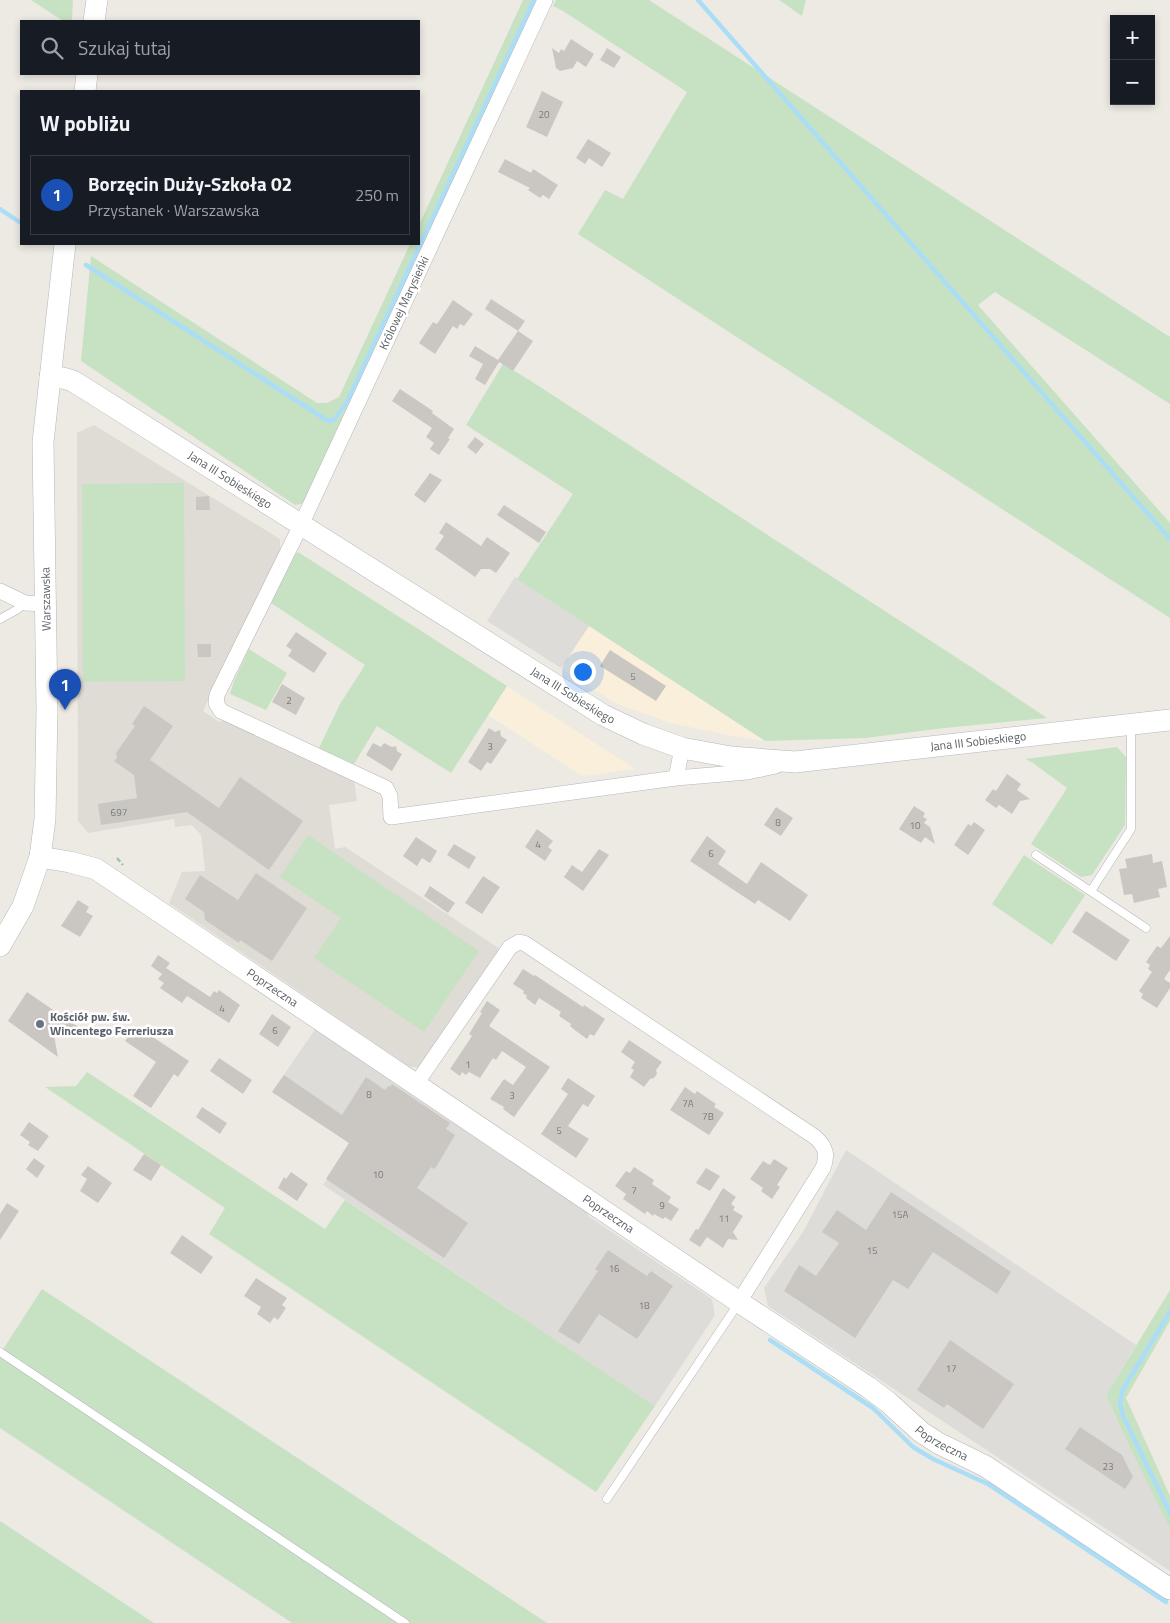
<!DOCTYPE html>
<html lang="pl">
<meta charset="utf-8">
<style>
body{margin:0;font-family:"Titillium Web",sans-serif;background:#242831;color:#f1f3f6}
.controls{position:absolute;right:15px;top:15px;display:grid;overflow:hidden;border-radius:0px;box-shadow:0 2px 8px #0003}
.controls button{width:45px;height:45px;display:grid;place-items:center;padding:0;border:0;border-bottom:1px solid #363941;background:#171b24;color:#f1f3f6;font:25px sans-serif}
.you{position:absolute;left:582px;top:671px;width:18px;height:18px;margin:-12px;border:4px solid #fff;border-radius:50%;background:#1a73e8;box-shadow:0 0 0 8px #1a73e833}
.badge{display:grid;place-items:center;width:32px;height:32px;border-radius:50%;background:#7c3aed;color:#fff;font-size:16px;font-weight:700}
.pin{position:absolute;translate:-50% -41px;filter:drop-shadow(0 1px 2px #0008)}
.pin::after{content:'';position:absolute;top:26px;width:18px;height:15px;background:inherit;clip-path:polygon(0 0,100% 0,50% 100%)}
.list{margin:0;padding:0;list-style:none}
h2{display:flex;justify-content:space-between;align-items:center;height:65px;margin:0;padding:0 20px;font-size:21px}
h2 small{font-size:16px;font-weight:400;color:#9ea1a6}
.list li{display:grid;grid-template-columns:32px 1fr auto;gap:15px;align-items:center;box-sizing:border-box;height:80px;margin:0 10px 10px;padding:0 10px;border:1px solid #363941;border-radius:0px}
.list b{display:block;font-size:19px;white-space:nowrap}
.list p{margin:0;font-size:16px;white-space:nowrap;color:#9ea1a6}
.list em{font-size:16px;font-style:normal;color:#9ea1a6}
.icon{flex:none;width:28px;height:28px;fill:none;stroke:currentColor;stroke-width:2;stroke-linecap:round;stroke-linejoin:round}
.map{position:relative;flex:none;width:1170px;height:1623px;overflow:hidden}
.search{position:absolute;background:#171b24;box-shadow:0 2px 8px #0003;left:20px;top:20px;width:400px;height:55px;display:flex;align-items:center;gap:12px;box-sizing:border-box;padding:0 18px;border-radius:0px;color:#9ea1a6;font-size:19px}
.panel{position:absolute;background:#171b24;box-shadow:0 2px 8px #0003;left:20px;top:90px;width:400px;height:155px;border-radius:0px}
.map>svg:first-child{display:block}
.commercial{fill:#faefdb}
.industrial{fill:#dedcd8}
.education{fill:#dfdbd5}
.green{fill:#c6e2c3}
.lines{fill:none;stroke-linecap:round;stroke-linejoin:round}
.stream{stroke:#abdef6;stroke-width:4.5}
.building{fill:#cac7c2}
.lane-casing{stroke:#b4b6b9;stroke-width:9}
.street-casing{stroke:#b4b6b9;stroke-width:16}
.secondary-casing{stroke:#b3b7ba;stroke-width:22}
.path{stroke:#9ec4a4;stroke-width:2.5;stroke-dasharray:5 2.5;stroke-linecap:butt}
.lane{stroke:#fff;stroke-width:8}
.street{stroke:#fff;stroke-width:15}
.secondary{stroke:#fff;stroke-width:21}
.worship-dot{fill:#6b7280;stroke:#fff;stroke-width:2}
.labels{text-anchor:middle;stroke-width:5;stroke-linejoin:round;paint-order:stroke}
.number-label{font-size:10px;fill:#787a7b}
.street-label{font-size:12px;fill:#5c6063;stroke:#fff}
.worship-label{font-size:12px;font-weight:bold;fill:#5b616d;stroke:#fff;text-anchor:start}
</style>
<div class="map">
<svg width="1170" height="1623" viewBox="0 0 1170 1623">
<rect width="100%" height="100%" fill="#edeae4"/>
<!-- commercial -->
<path class="commercial" d="M589 626 765 741 733 736 670 723 615 703 561 668Z
M507 686 635 769 582 776 488 715Z"/>
<!-- industrial -->
<path class="industrial" d="M515 577 589 626 561 668 487 621Z
M316 1028 589 1213 588 1216 712 1299 715 1315 655 1406 323 1185 349 1143 272 1092Z
M846 1150 1136 1345 1106 1395 1130 1448 1170 1529V1571L768 1306 764 1288 803 1232Z"/>
<!-- education -->
<path class="education" d="M94 425 280 539V551L203 711 219 722 224 720 354 779 357 801 329 805 335 849 345 847 500 949 420 1067H410L169 903 182 872 205 871 201 835 192 825 175 827 174 819 88 833 78 821 77 433Z"/>
<!-- green -->
<path class="green" d="M31 0H73L72 21H63Z
M523 0H539L305 503 295 505 81 361 91 256 317 403H327L339 397 410 244H419V225Z
M556 0H649L1170 337V404L995 292 978 305 1170 523V618L578 234 605 190 623 199 687 92 563 11 553 6Z
M779 0H806L802 16Z
M503 364 534 383 971 667 1047 718 936 729 866 738 765 741 517 579 573 494 466 425Z
M184 483 185 681 83 682 82 484Z
M298 552 507 686 451 773 377 726 354 764 319 748 340 704 365 665 271 603 294 556Z
M249 649 287 673 266 710 230 694 234 681Z
M1117 747 1126 757 1125 825 1092 875 1081 877 1031 844 1067 788 1033 763 1025 759Z
M308 835 479 951 424 1032 314 958 341 918 280 877Z
M1024 855 1085 895 1052 945 992 904Z
M87 1072 325 1229 345 1200 655 1406 596 1492 209 1234 225 1208 45 1087 76 1086Z
M42 1289 547 1623H292L0 1428V1354Z
M1170 1290V1321L1126 1398 1170 1496V1529L1130 1448 1106 1395Z
M0 1521 154 1623H0Z"/>
<g class="lines">
<!-- stream -->
<path class="stream" d="M698 0 1170 539
M0 209 21 223
M86 265 325 419 329 421 334 420 347 402 534 0
M1170 1312 1123 1389 1120 1403 1123 1416 1170 1513
M770 1340 873 1408 913 1447 933 1459 988 1484 1166 1602"/>
</g>
<!-- building -->
<path class="building" d="M571 39 594 54 586 67 577 61 573 68 560 71 556 68 552 48 559 53 561 49 564 51Z
M607 48 621 57 614 68 600 60Z
M542 91 563 102 547 137 526 127Z
M588 139 611 153 602 167 589 158 585 164 576 158Z
M505 159 531 173 533 169 558 185 549 199 543 195 540 198 528 190 530 188 498 172Z
M491 299 525 321 518 331 485 309Z
M453 300 473 314 464 326 460 324 457 329 453 326 435 354 419 343 433 322 437 324Z
M518 331 533 341 513 371 499 362 485 385 475 379 483 364 469 356 475 346 498 360Z
M400 389 433 411 432 413 454 429 448 438 450 439 439 455 430 449 434 443 426 437 432 428 392 401Z
M475 437 484 444 476 454 467 447Z
M430 473 442 480 425 503 414 495Z
M209 496 210 510H196V497Z
M504 505 546 532 539 543 497 515Z
M446 522 481 546 487 537 510 553 496 573 490 569H481L475 577 435 549 444 536 439 533Z
M296 632 327 653 314 673 288 656 292 650 286 646Z
M197 644H211V657H198Z
M610 650 666 686 656 701 600 666Z
M282 684 305 698 296 715 272 702Z
M144 706 173 726 150 760 219 808 240 777 303 821 269 870 187 812 101 825 98 804 137 798 134 775 114 761 117 758 116 753 135 726 132 724Z
M489 728 495 732 500 730 501 736 507 740 491 764 487 762 481 771 468 762Z
M373 743 381 747 384 743 392 747 396 746 397 751 402 754 392 771 366 755Z
M1007 774 1021 784 1017 790 1030 799 1020 801 1012 814 999 805 996 808 985 800 993 789 996 791Z
M914 806 925 813 923 817 927 819 924 823 930 827 935 844 925 837 921 843 899 829Z
M776 807 793 818 781 836 764 825Z
M974 822 985 830 968 855 954 845 968 824 971 826Z
M537 829 553 841 548 847 552 850 545 861 525 847Z
M707 836 726 851 718 864 747 884 761 862 808 895 790 921 758 900 755 904 690 861Z
M416 837 437 851 430 863 422 858 417 866 403 856Z
M454 844 476 857 469 869 447 855Z
M599 849 609 855 583 891 564 877 572 865 582 872Z
M1152 854 1153 863 1162 861 1167 887 1158 889 1160 897 1134 903 1132 894 1124 895 1119 869 1127 868 1125 859Z
M256 873 307 908 272 961 240 940 239 943 205 920 204 912 185 899 200 875 238 900Z
M483 876 500 887 482 914 465 903Z
M430 886 455 903 448 913 424 896Z
M78 900 89 907 86 912 93 916 80 937 61 926Z
M1086 911 1130 940 1116 961 1072 932Z
M1170 936V970L1164 979 1170 983V988L1157 1008 1141 998 1143 994 1139 991 1152 972 1148 969 1150 965 1146 962 1157 946 1161 948Z
M158 955 170 963 166 968 210 997 214 991 217 993 219 990 240 1005 229 1023 187 996 182 1003 160 988 164 983 158 979 162 974 151 966Z
M523 969 534 976 535 975 583 1007 584 1005 605 1019 594 1036 590 1034 587 1039 576 1031 570 1026 571 1024 559 1016 561 1012 539 998 535 1005 526 998 527 996 523 993 524 991 513 984Z
M27 992 78 1027 53 1030 58 1057 8 1021Z
M487 1001 500 1010 489 1026 550 1067 514 1117 503 1109 504 1107 490 1099 504 1079 513 1085 526 1067 502 1051 496 1060 493 1058 480 1078 469 1072 466 1075 462 1072 460 1076 450 1069 472 1036 469 1034 482 1013 480 1012Z
M272 1014 291 1027 278 1047 259 1034Z
M136 1026 189 1061 178 1077 174 1074 151 1108 133 1096 156 1062 125 1041Z
M629 1040 662 1062 656 1070 657 1074 654 1078 650 1079 644 1087 630 1077 634 1070 631 1068 635 1062 621 1052Z
M219 1058 252 1080 243 1094 210 1071Z
M284 1075 342 1115 366 1077 385 1090 388 1086 390 1087 392 1084 450 1123 446 1129 455 1135 436 1167 434 1169 431 1167 417 1188 468 1223 444 1258 326 1179 349 1143 272 1092Z
M568 1078 595 1096 588 1107 583 1104 568 1126 589 1139 576 1158 541 1134 568 1094 561 1089Z
M685 1087 695 1094 697 1091 716 1104 714 1107 724 1113 709 1135 670 1110Z
M202 1107 227 1123 220 1134 196 1117Z
M29 1122 49 1136 38 1151 28 1145 30 1142 20 1135Z
M144 1154 161 1165 151 1181 133 1170Z
M34 1158 45 1166 37 1178 26 1169Z
M774 1159 788 1168 777 1185 780 1187 772 1199 761 1191 763 1188 750 1179 763 1161 770 1165Z
M88 1166 112 1183 98 1203 80 1191 87 1179 81 1175Z
M634 1167 654 1180 652 1184 671 1197 668 1202 679 1209 671 1221 665 1217 663 1219 654 1214 653 1216 647 1211 645 1214 623 1199 626 1194 615 1186 626 1171 630 1173Z
M706 1168 720 1176 710 1191 696 1183Z
M291 1172 308 1184 297 1201 278 1188 284 1177 286 1179Z
M723 1188 736 1197 731 1204 735 1207 733 1210 743 1216 733 1232 738 1240 728 1239 723 1248 707 1237 700 1247 689 1240 696 1229 698 1230Z
M891 1192 1011 1272 997 1294 933 1252 908 1289 893 1280 855 1338 784 1291 799 1265 816 1276 839 1243 822 1232 837 1210 866 1230Z
M7 1203 19 1211 0 1240V1214Z
M182 1235 213 1257 201 1274 170 1253Z
M608 1250 647 1276 651 1271 673 1286 637 1339 599 1314 579 1344 558 1331 598 1271 595 1269Z
M256 1278 287 1298 282 1305 286 1308 278 1320 274 1317 270 1323 257 1314 261 1307 244 1296Z
M950 1340 1014 1384 983 1429 947 1404 944 1408 917 1390Z
M1080 1427 1122 1455 1133 1477 1125 1489 1065 1449Z"/>
<g class="lines">
<defs>
<path id="lane" d="M0 619 18 609 25 603
M1036 855 1146 928
M1091 891 1131 829V726
M0 1352 405 1623
M607 1499 738 1304"/>
<path id="street" d="M545 0 301 525 217 695 216 703 221 711 386 788 390 796 391 817 676 778 682 748
M0 591 25 603 46 604
M676 778 747 772 776 766
M416 1084 510 947 519 942 524 943 815 1137C826 1147 828 1155 823 1168L739 1302"/>
<g id="secondary">
<path d="M94 21 97 0"/>
<path d="M85 91 87 74"/>
<path id="s1" d="M50 377 63 378 73 381 603 715 643 734 682 748 731 757 795 762 1170 720"/>
<path id="s2" d="M40 857 70 862 96 869 739 1302 868 1387 888 1402 921 1432 938 1443 985 1466 1170 1589"/>
<path d="M0 946 23 906 40 857 45 819 47 710 43 442 65 244"/>
</g>
</defs>
<!-- lane casing -->
<use href="#lane" class="lane-casing"/>
<!-- street casing -->
<use href="#street" class="street-casing"/>
<!-- secondary casing -->
<use href="#secondary" class="secondary-casing"/>
<!-- path -->
<path class="path" d="M117 858 123 865"/>
<!-- lane -->
<use href="#lane" class="lane"/>
<!-- street -->
<use href="#street" class="street"/>
<!-- secondary -->
<use href="#secondary" class="secondary"/>
</g>
<!-- markers -->
<circle class="worship-dot" cx="40" cy="1024" r="5"/>
<g class="labels">
<!-- number labels -->
<g class="number-label">
<text x="544" y="118">20</text>
<text x="633" y="680">5</text>
<text x="289" y="704">2</text>
<text x="490" y="750">3</text>
<text x="119" y="816">697</text>
<text x="778" y="826">8</text>
<text x="915" y="829">10</text>
<text x="538" y="848">4</text>
<text x="711" y="857">6</text>
<text x="222" y="1012">4</text>
<text x="275" y="1034">6</text>
<text x="468" y="1068">1</text>
<text x="369" y="1098">8</text>
<text x="512" y="1099">3</text>
<text x="688" y="1107">7A</text>
<text x="708" y="1120">7B</text>
<text x="559" y="1134">5</text>
<text x="378" y="1178">10</text>
<text x="634" y="1194">7</text>
<text x="662" y="1209">9</text>
<text x="900" y="1218">15A</text>
<text x="724" y="1222">11</text>
<text x="872" y="1254">15</text>
<text x="614" y="1272">16</text>
<text x="644" y="1309">18</text>
<text x="951" y="1372">17</text>
<text x="1108" y="1470">23</text>
</g>
<!-- street labels -->
<g class="street-label">
<text transform="translate(404 303) rotate(-65)" y="4">Królowej Marysieńki</text>
<text dy="4" stroke="none"><textPath href="#s1" startOffset="209">Jana III Sobieskiego</textPath></text>
<text transform="translate(46 599) rotate(-91)" y="4">Warszawska</text>
<text dy="4" stroke="none"><textPath href="#s1" startOffset="614">Jana III Sobieskiego</textPath></text>
<text dy="4" stroke="none"><textPath href="#s1" startOffset="1034">Jana III Sobieskiego</textPath></text>
<text dy="4" stroke="none"><textPath href="#s2" startOffset="270">Poprzeczna</textPath></text>
<text dy="4" stroke="none"><textPath href="#s2" startOffset="675">Poprzeczna</textPath></text>
<text dy="4" stroke="none"><textPath href="#s2" startOffset="1080">Poprzeczna</textPath></text>
</g>
<!-- worship labels -->
<g class="worship-label">
<text x="50" y="1021">Kościół pw. św.<tspan x="50" dy="14">Wincentego Ferreriusza</tspan></text>
</g>
</g>
</svg>
<div class="controls">
<button>+</button>
<button>−</button>
</div>
<div class="you"></div>
<div class="pin badge" style="left:65px;top:710px;background:#1a4fb4">1</div>
<div class="search"><svg class="icon" aria-label="search" viewBox="0 0 24 24"><circle cx="10" cy="10" r="6"/><path d="M15 15l6 6"/></svg>Szukaj tutaj</div>
<section class="panel">
<h2>W pobliżu<small></small></h2>
<ul class="list">
<li><span class="badge" style="background:#1a4fb4">1</span><div><b>Borzęcin Duży-Szkoła 02</b><p>Przystanek · Warszawska</p></div><em>250 m</em></li>
</ul>
</section>
</div>
